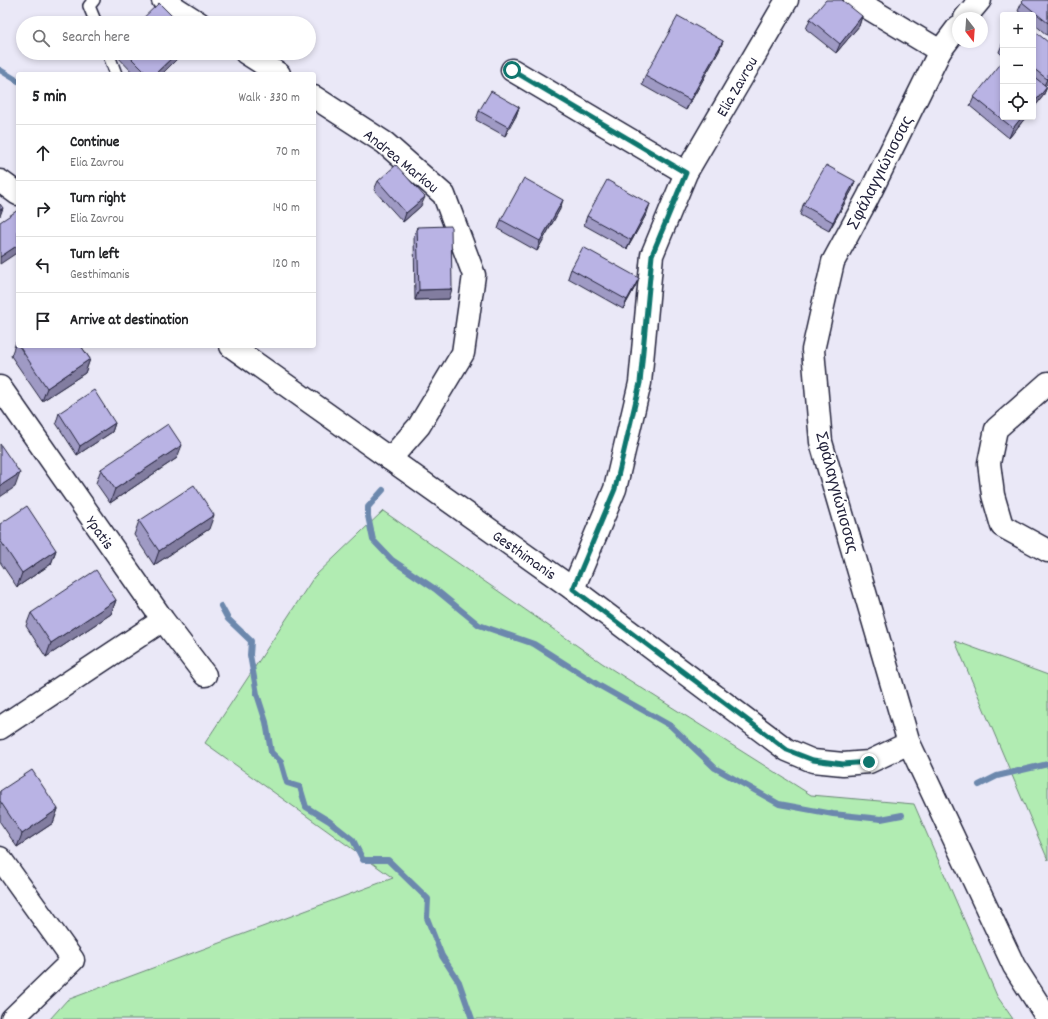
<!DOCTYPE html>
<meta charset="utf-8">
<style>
body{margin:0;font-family:Dekko,sans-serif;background:#f6f6f6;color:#202124}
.controls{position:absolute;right:12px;top:12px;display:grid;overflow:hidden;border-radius:4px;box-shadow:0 2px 6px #0003}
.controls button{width:36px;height:36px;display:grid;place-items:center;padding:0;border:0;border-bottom:1px solid #e0e0e0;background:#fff;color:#202124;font:20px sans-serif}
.compass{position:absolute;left:952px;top:12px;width:36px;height:36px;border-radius:50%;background:#fff;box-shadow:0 2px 6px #0003;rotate:163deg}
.stop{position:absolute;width:12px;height:12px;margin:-9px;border:3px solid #0f766e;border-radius:50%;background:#fff}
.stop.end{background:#0f766e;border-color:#fff;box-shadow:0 1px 4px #0008}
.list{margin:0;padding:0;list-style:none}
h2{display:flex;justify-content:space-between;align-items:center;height:52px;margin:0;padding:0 16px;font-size:17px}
h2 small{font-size:13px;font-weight:400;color:#757577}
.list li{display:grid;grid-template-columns:26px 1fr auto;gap:12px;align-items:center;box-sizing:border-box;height:56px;padding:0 16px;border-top:1px solid #e0e0e0}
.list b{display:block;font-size:15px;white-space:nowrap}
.list p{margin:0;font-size:13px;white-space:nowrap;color:#757577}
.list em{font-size:13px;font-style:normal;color:#757577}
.icon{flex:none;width:22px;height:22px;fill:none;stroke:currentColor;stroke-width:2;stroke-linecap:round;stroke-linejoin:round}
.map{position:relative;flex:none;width:1048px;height:1019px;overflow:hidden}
.search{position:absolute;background:#fff;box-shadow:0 2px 6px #0003;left:16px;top:16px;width:300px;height:44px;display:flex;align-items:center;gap:10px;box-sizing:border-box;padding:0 14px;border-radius:22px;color:#757577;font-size:15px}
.panel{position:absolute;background:#fff;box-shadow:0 2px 6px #0003;left:16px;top:72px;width:300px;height:276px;border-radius:4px}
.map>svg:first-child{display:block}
.grass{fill:#b1ecb2;stroke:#6a8776}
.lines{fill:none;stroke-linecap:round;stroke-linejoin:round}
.stream{stroke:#6c88ad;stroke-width:6}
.lane-casing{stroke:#22223b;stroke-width:14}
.street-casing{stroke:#22223b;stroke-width:25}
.secondary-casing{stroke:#22223b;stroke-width:25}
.lane{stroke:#fff;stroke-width:11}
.street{stroke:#fff;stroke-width:22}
.secondary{stroke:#fff;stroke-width:22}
.wall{fill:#9f9ac4;stroke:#22223b}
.shaded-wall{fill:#827da0;stroke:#22223b}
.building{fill:#b9b3e4;stroke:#22223b}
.route{stroke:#0f766e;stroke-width:5}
.labels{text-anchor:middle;stroke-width:3;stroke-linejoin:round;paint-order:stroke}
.street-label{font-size:16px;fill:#22223b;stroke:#fff}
</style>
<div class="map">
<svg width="1048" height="1019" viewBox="0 0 1048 1019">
<rect width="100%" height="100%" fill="#eae8f7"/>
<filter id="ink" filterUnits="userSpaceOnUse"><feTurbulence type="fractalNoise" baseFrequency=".025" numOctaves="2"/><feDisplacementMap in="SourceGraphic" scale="8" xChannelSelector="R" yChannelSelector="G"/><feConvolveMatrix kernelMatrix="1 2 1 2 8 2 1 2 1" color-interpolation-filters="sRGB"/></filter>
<g filter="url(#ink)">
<!-- grass -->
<path class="grass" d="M383 511 602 663 811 795 914 804 997 996 1013 1019H50L67 1000 393 878 205 743 314 577Z
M955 641 1048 675V860Z"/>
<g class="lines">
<!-- stream -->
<path class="stream" d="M0 70 18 81
M383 490 368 507V516L373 540 392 560 435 589 479 625 534 644 600 686 671 726 715 768 779 804 833 814 881 819 902 815
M221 606 228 619 251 641 250 655 257 694 266 722 271 752 281 762 287 783 300 787 306 807 329 821 353 840 363 860H388L428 899 427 918 442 956 459 982 472 1019
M979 785 997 776 1048 764"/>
<defs>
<path id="lane" d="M94 0 89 6 96 23
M108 53 116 74"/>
<path id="street" d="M163 0 199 23
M855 0 940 51
M246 53 279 74
M512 70 686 173
M314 97 385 143 444 195 474 275 463 353 419 426 390 459
M1048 383 996 429 989 463 993 495 1002 526 1048 551
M0 387 163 620 205 675
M573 589 615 489 640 383 652 255 686 173 787 0
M0 728 163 620
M909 743 1014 966 1048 1019
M0 858 73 960 12 1019"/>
<path id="secondary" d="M965 18 980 0
M0 181 18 194
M231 346 573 589 787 750 813 761 843 764 869 762 909 743 821 442 813 350 833 262 867 199 940 51 958 27"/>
</defs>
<!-- lane casing -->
<use href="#lane" class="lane-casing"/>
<!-- street casing -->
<use href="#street" class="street-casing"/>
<!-- secondary casing -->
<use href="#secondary" class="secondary-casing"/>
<!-- lane -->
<use href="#lane" class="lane"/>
<!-- street -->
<use href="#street" class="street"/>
<!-- secondary -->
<use href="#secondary" class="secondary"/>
</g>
<!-- wall -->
<path class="wall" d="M1048 0V36L1033 23V15H1023L1018 11 1022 2Z
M862 16 859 26 836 53 806 29 810 19Z
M1033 30 1048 83 1045 86 1047 87 1043 96 1033 109Z
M723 41 719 51 686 110 642 85 645 76Z
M1003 42V56L999 52Z
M114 53H183L162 74H134Z
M974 97 1003 117H1026L1009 138 970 106Z
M519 107 516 116 505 136 476 120 479 111Z
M378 181 421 206 403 222 374 190Z
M855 181 852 190 829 231 800 215 803 205Z
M560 209 537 251 498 229 501 220Z
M647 213 627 249 584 225 587 216Z
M417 227 449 299 415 300 414 236Z
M571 269 635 287 623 309 568 278Z
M18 341V346H81L90 359 85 373 42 401 11 356 16 342Z
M59 413 115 423 112 432 77 455 56 423Z
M177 458 110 503 96 483 101 469Z
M139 521 209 529 154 565 134 535Z
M0 524 56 550 51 564 17 587 0 562Z
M116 600 111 614 46 657 26 626 31 613Z
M0 791 58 809 53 823 17 847 0 822Z"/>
<!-- shaded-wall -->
<path class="shaded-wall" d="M862 16 859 26 836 53 840 44Z
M723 41 719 51 686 110 690 100Z
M177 53H183L162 74H155Z
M1048 78V83L1043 88 1047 79Z
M1047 87 1043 96 1033 109V104Z
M519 107 516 116 505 136 508 127Z
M1022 117H1026L1009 138 1013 128Z
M855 181 852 190 829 231 833 222Z
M425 197 421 206 403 222 406 213Z
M563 200 560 209 537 251 540 241Z
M650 204 647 213 627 249 631 240Z
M3 208 0 216V210Z
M18 245V252L0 264V257Z
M639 278 635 287 623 309 627 300Z
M452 289 449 299 415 300 419 290Z
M90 359 85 373 42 401 47 388Z
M115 423 112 432 77 455 80 446Z
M182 445 177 458 110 503 115 489Z
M20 473 15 487 0 497V486Z
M214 515 209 529 154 565 159 551Z
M56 550 51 564 17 587 22 573Z
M116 600 111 614 46 657 51 643Z
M58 809 53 823 17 847 22 834Z"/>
<!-- building -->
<path class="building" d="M826 0H842L862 16 840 44 810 19Z
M1024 0H1048V23L1022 2Z
M159 3 179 23H138Z
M678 16 723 41 690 100 645 76Z
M1033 30 1048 42V78L1047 79 1033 68Z
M126 53H177L155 74H147Z
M1003 61V117H1022L1013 128 974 97Z
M1033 76 1047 87 1033 104Z
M491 91 519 107 508 127 479 111Z
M396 165 425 197 406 213 378 181Z
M826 165 855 181 833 222 803 205Z
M524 178 563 200 540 241 501 220Z
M607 180 650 204 631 240 587 216Z
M0 204 3 208 0 210Z
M18 210V245L0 257V222Z
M451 226 452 289 419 290 417 227Z
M583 247 639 278 627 300 571 269Z
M19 346H81L90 359 47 388Z
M94 390 115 423 80 446 59 413Z
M168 424 182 445 115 489 101 469Z
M0 444 20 473 0 486Z
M194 485 214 515 159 551 139 521Z
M27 506 56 550 22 573 0 540V524Z
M96 570 116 600 51 643 31 613Z
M32 770 58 809 22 834 0 801V791Z"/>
</g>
<g class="lines" filter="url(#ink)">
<!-- route -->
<path class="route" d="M512 70 686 173 652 255 640 383 615 489 573 589 787 750 813 760 843 764 869 762"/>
</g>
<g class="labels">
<!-- street labels -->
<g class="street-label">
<text transform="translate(736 86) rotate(-60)" y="6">Elia Zavrou</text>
<text transform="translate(402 160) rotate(39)" y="6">Andrea Markou</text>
<text transform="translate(879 172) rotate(-63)" y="6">Σφάλαγγιώτισσας</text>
<text transform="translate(838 492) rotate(75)" y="6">Σφάλαγγιώτισσας</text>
<text transform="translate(101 532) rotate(55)" y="6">Ypatis</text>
<text transform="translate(525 554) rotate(35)" y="6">Gesthimanis</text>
</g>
</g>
</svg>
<div class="controls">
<button>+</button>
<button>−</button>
<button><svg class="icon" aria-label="locate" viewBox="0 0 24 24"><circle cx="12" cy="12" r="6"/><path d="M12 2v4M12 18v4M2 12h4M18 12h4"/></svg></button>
</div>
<svg class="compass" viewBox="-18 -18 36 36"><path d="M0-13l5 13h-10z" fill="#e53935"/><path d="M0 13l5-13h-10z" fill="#757577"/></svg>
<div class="stop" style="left:512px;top:70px"></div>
<div class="stop end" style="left:869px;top:762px"></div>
<div class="search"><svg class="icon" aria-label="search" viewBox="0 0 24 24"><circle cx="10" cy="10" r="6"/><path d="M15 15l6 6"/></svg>Search here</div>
<section class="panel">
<h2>5 min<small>Walk · 330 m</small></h2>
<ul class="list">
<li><svg class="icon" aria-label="ahead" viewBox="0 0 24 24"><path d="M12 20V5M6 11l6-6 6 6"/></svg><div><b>Continue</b><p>Elia Zavrou</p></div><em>70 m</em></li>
<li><svg class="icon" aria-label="right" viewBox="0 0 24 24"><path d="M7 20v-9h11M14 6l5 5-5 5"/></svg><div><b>Turn right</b><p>Elia Zavrou</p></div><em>140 m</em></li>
<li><svg class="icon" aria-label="left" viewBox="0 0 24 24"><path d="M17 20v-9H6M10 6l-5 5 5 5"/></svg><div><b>Turn left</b><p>Gesthimanis</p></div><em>120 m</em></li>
<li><svg class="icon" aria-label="arrive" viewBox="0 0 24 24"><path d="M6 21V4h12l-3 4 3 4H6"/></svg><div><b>Arrive at destination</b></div></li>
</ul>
</section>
</div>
